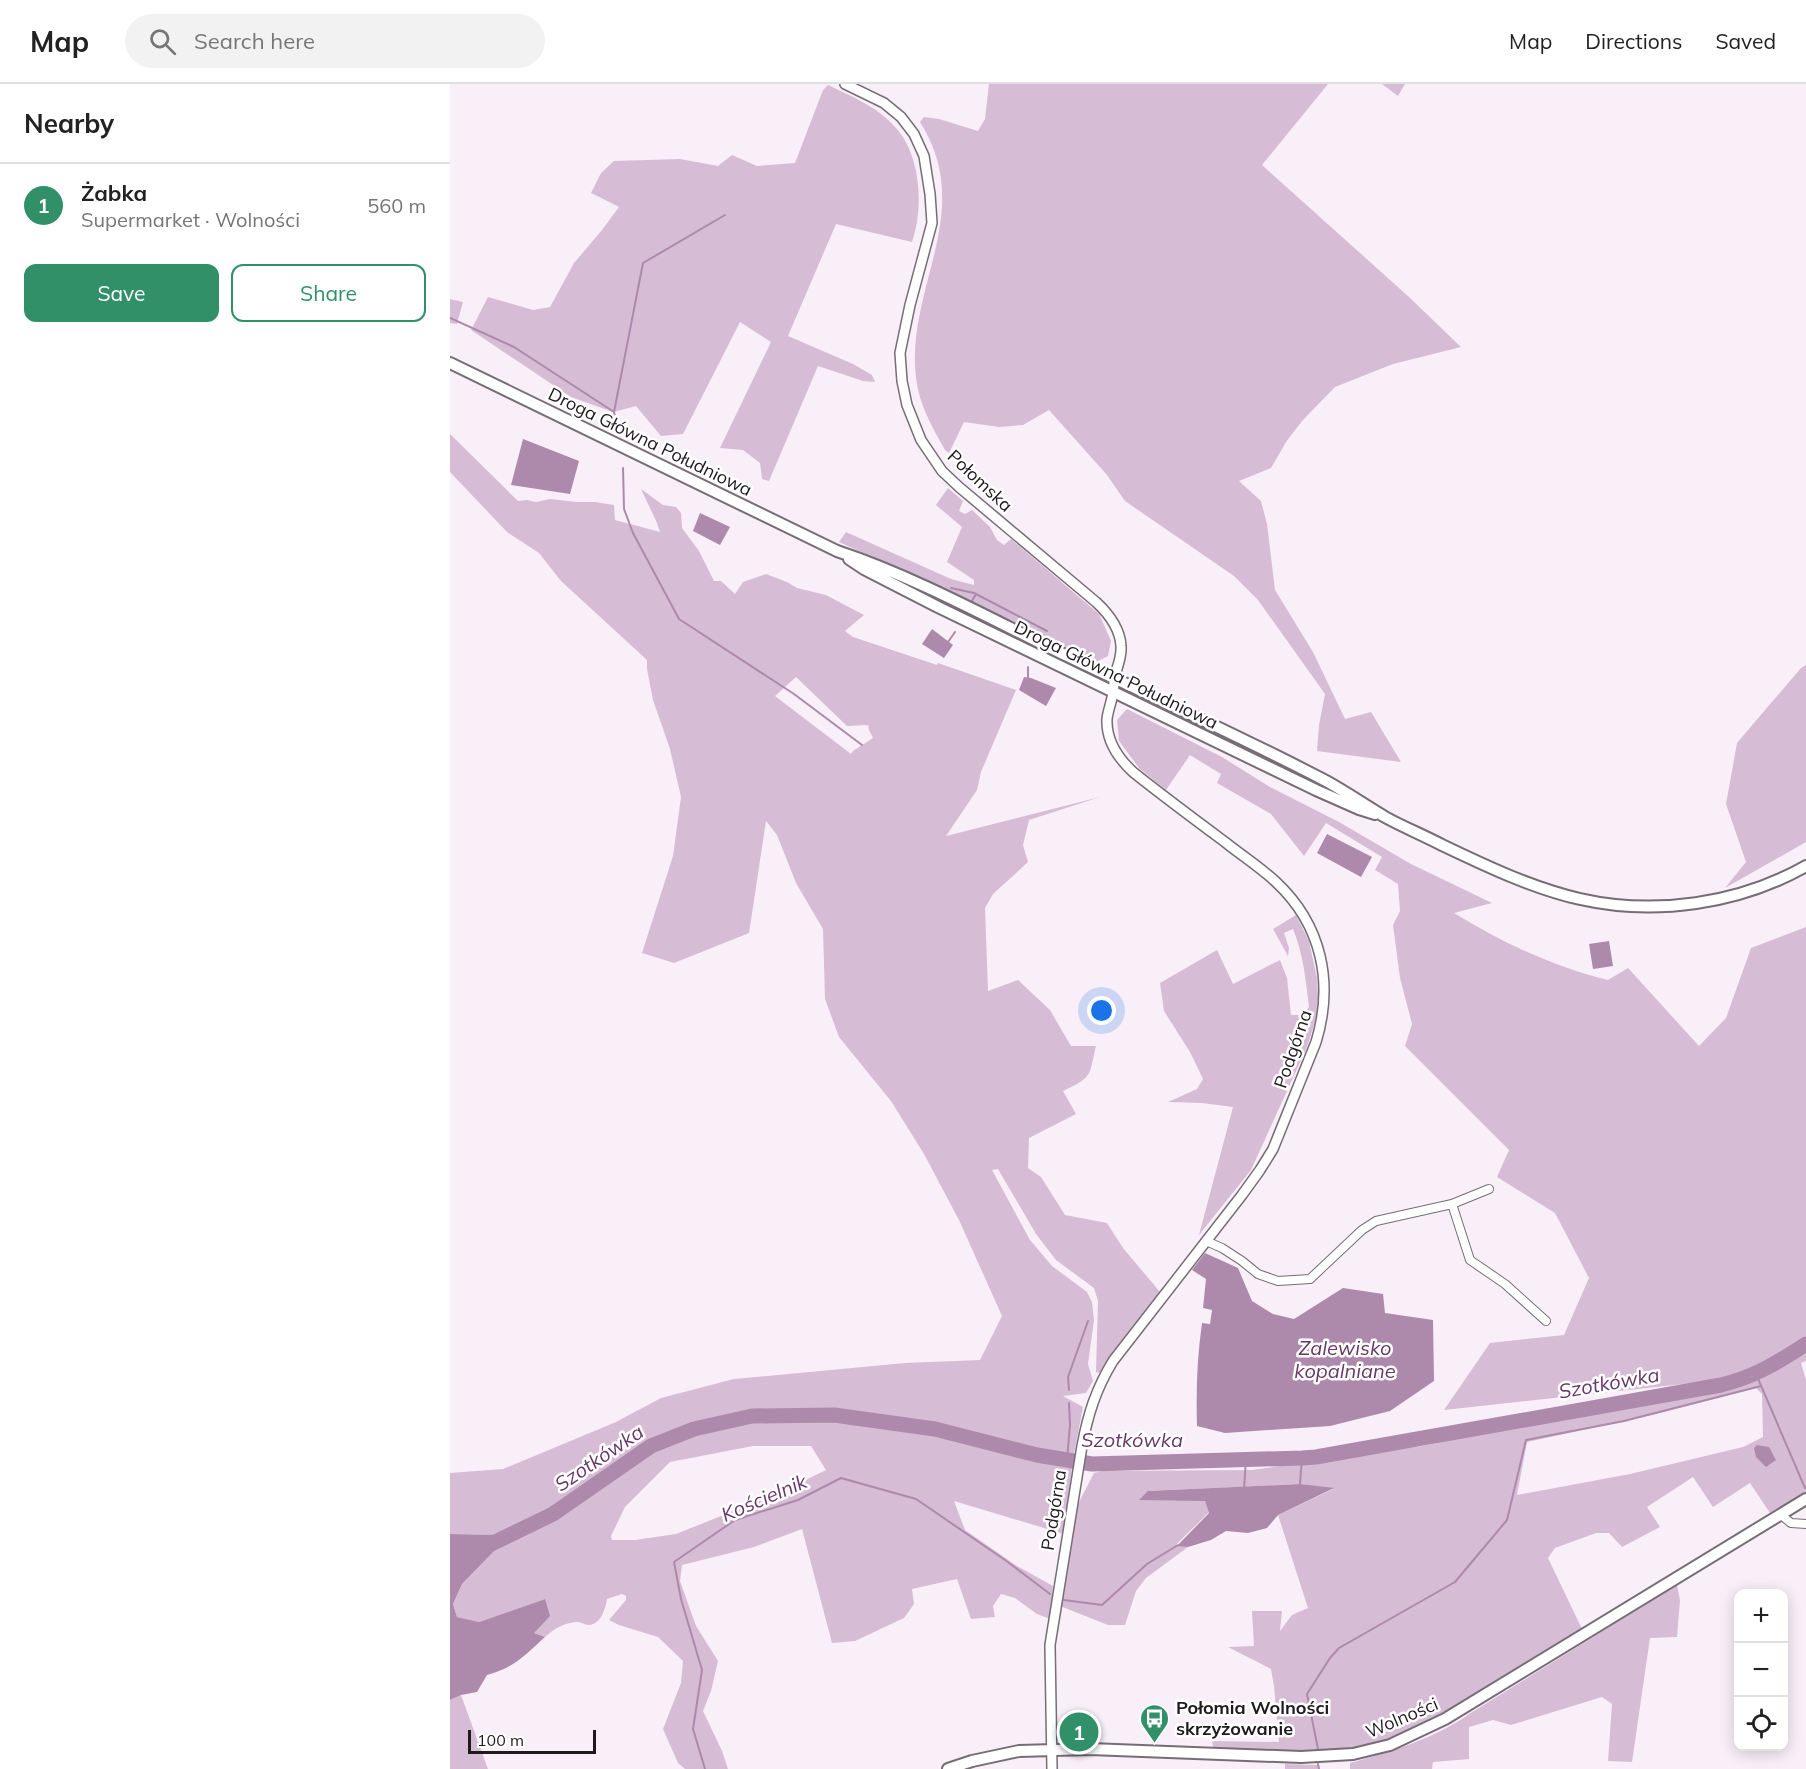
<!DOCTYPE html>
<meta charset="utf-8">
<style>
body{margin:0;font-family:Mulish,sans-serif;background:#f2f2f2;color:#222}
.controls{position:absolute;right:18px;bottom:18px;display:grid;overflow:hidden;border-radius:12px;box-shadow:0 3px 15px #0003}
.controls button{width:54px;height:54px;display:grid;place-items:center;padding:0;border:0;border-bottom:2px solid #e0e0e0;background:#fff;color:#222;font:30px sans-serif}
.scale{position:absolute;left:18px;bottom:15px;width:128px;box-sizing:border-box;padding-left:6px;border:3px solid #1e1a1e;border-top:0;font-size:16px;line-height:21px;white-space:nowrap;color:#1e1a1e;-webkit-text-stroke:4px #fff;paint-order:stroke}
.you{position:absolute;left:652px;top:927px;width:21px;height:21px;margin:-15px;border:4px solid #fff;border-radius:50%;background:#1a73e8;box-shadow:0 0 0 9px #1a73e833}
.badge{display:grid;place-items:center;width:39px;height:39px;border-radius:50%;background:#329069;color:#fff;font-size:20px;font-weight:700}
.pin{position:absolute;translate:-50% -50%;border:3px solid #fff;box-shadow:0 2px 6px #0006}
.list{margin:0;padding:0;list-style:none}
h2{display:flex;justify-content:space-between;align-items:center;height:78px;margin:0;padding:0 24px;font-size:26px}
h2 small{font-size:20px;font-weight:400;color:#767676}
.list li{display:grid;grid-template-columns:39px 1fr auto;gap:18px;align-items:center;box-sizing:border-box;height:84px;padding:0 24px;border-top:2px solid #e0e0e0}
.list b{display:block;font-size:22px;white-space:nowrap}
.list p{margin:0;font-size:20px;white-space:nowrap;color:#767676}
.list em{font-size:20px;font-style:normal;color:#767676}
.actions{display:flex;gap:12px;padding:18px 24px}
.actions a{flex:1;padding:14px 0;border:2px solid #329069;border-radius:12px;text-align:center;font-size:21px;color:#329069}
.actions .main{background:#329069;color:#fff}
.icon{flex:none;width:33px;height:33px;fill:none;stroke:currentColor;stroke-width:2;stroke-linecap:round;stroke-linejoin:round}
.map{position:relative;flex:none;width:1356px;height:1685px;overflow:hidden}
header{display:flex;align-items:center;gap:36px;box-sizing:border-box;height:84px;padding:0 30px;background:#fff;border-bottom:2px solid #e0e0e0}
header strong{font-size:28px}
nav{display:flex;gap:33px;margin-inline-start:auto;font-size:21px}
.search{width:420px;height:54px;background:#f2f2f2;display:flex;align-items:center;gap:15px;box-sizing:border-box;padding:0 21px;border-radius:33px;color:#767676;font-size:22px}
main{display:flex}
aside{flex:1;background:#fff}
.map>svg:first-child{display:block}
.green{fill:#d7bcd5;fill-rule:evenodd}
.water{fill:#ad89ab}
.lines{fill:none;stroke-linecap:round;stroke-linejoin:round}
.stream{stroke:#ad89ab;stroke-width:2}
.river{stroke:#ad89ab;stroke-width:15}
.minor-casing{stroke:#766d75;stroke-width:10}
.tertiary-casing{stroke:#766d75;stroke-width:12}
.secondary-casing{stroke:#766d75;stroke-width:14}
.minor{stroke:#fff;stroke-width:8}
.tertiary{stroke:#fff;stroke-width:9}
.secondary{stroke:#fff;stroke-width:10}
.labels{text-anchor:middle;stroke-width:5;stroke-linejoin:round;paint-order:stroke}
.street-label{font-size:18px;fill:#1e1a1e;stroke:#fff}
.poi-label{font-size:18px;font-weight:bold;fill:#1e1a1e;stroke:#fff;text-anchor:start}
.water-label{font-size:20px;font-style:italic;fill:#673867;stroke:#fff}
</style>
<header>
<strong>Map</strong>
<div class="search"><svg class="icon" aria-label="search" viewBox="0 0 24 24"><circle cx="10" cy="10" r="6"/><path d="M15 15l6 6"/></svg>Search here</div>
<nav><a>Map</a><a>Directions</a><a>Saved</a></nav>
</header>
<main>
<aside>
<h2>Nearby<small></small></h2>
<ul class="list">
<li><span class="badge">1</span><div><b>Żabka</b><p>Supermarket · Wolności</p></div><em>560 m</em></li>
</ul>
<div class="actions"><a class="main">Save</a><a>Share</a></div>
</aside>
<div class="map">
<svg width="1356" height="1685" viewBox="0 0 1356 1685">
<rect width="100%" height="100%" fill="#f9eff8"/>
<!-- green -->
<path class="green" d="M539 0H878L812 81 959 213 1011 263 943 280 885 303 852 337 836 358 821 384 789 397 811 417 817 440 825 506 863 568 895 635 921 628 951 678 867 667 869 641 875 610 808 516 784 492 675 417 657 391 599 326 573 341 549 343 514 338 499 369 495 366C482 343 469 320 466 294 455 204 527 128 470 38L474 33 489 35 528 47 535 35Z
M932 0H955L948 12Z
M378 1C401 12 428 23 445 43 471 70 474 124 462 158L386 140 338 252 403 280 422 291 425 298 413 297 368 282 319 397 312 395 310 379 293 366 270 364 321 258 290 238 233 350 211 352 186 322 163 328 121 313 21 246 38 213 83 226 100 223 124 179 152 146 169 123 141 109 151 89 164 77 230 75 268 82 282 71 307 82 345 79 373 6Z
M0 215 13 218 7 240 0 239Z
M0 350 68 417 77 416 86 418 100 415 126 418H145L164 421 165 436 210 448 207 439 191 405 213 421 226 423 231 429 232 444 249 467 264 497H271L285 510 293 498 316 490 337 498 347 504 376 511 414 531 395 547 403 553 487 581 488 579 566 606 531 688 527 706 496 752 650 713 579 736 573 761 578 778 543 810 535 824 538 907 568 896 600 926 621 962H646C639 992 643 993 613 1007L626 1030 579 1054 578 1084 591 1093 615 1131 657 1139 673 1164 710 1208 651 1289 646 1288 648 1217 644 1204 606 1176 586 1150 548 1085 542 1086 580 1156 602 1182 637 1208 642 1218 644 1236 638 1280 643 1297 636 1309 613 1312 633 1323 623 1375 614 1450 504 1417 515 1446 567 1482 603 1502 600 1535 587 1530 565 1514 551 1510 543 1522 545 1533 521 1535 507 1495 462 1505 464 1520 454 1534 405 1557 382 1559 352 1445 304 1463 232 1481 230 1497 246 1542 268 1577 261 1607 253 1627 272 1667 278 1685H235L228 1679 213 1645 231 1599 233 1577 208 1553 169 1541 159 1536 176 1516V1512L172 1510 157 1515C155 1526 151 1540 139 1541 134 1541 129 1537 125 1538 112 1540 104 1545 95 1553L84 1549 95 1515 29 1538 7 1533 3 1520 12 1500 49 1462H37L49 1451 0 1450V1389L53 1385 166 1338 211 1314 284 1295 455 1279 530 1276 552 1232 509 1136 474 1070 441 1017 389 953 375 915 373 845 346 799 327 751 316 737 299 849 224 879 192 869 223 772 231 713 220 665 203 616 197 585V576L111 497 89 469 57 448 0 388ZM346 593 397 642 418 641 419 646 423 654 403 667 401 670 325 612ZM303 1362H361L376 1386 333 1407 309 1412 276 1430 226 1450 185 1456H162L161 1452 175 1423 220 1378Z
M498 404 513 417 509 427 515 430 522 426 540 443 547 456 554 461 561 455 649 530 661 557 658 572 646 578 633 575 494 506 389 458 396 448 501 495 524 501V496L497 478 512 443 486 421Z
M1356 581V758L1275 804 1296 778 1276 720 1287 659 1351 584Z
M677 625 772 673 820 703 889 738 961 780 1042 819 1004 829C1051 858 1104 883 1158 896L1178 884 1249 962 1276 934 1301 864 1356 843V1256L1339 1268 1305 1285 1271 1296 994 1326 1040 1259 1114 1251 1139 1194 1105 1129 1047 1093 1059 1066 955 962 962 940 950 894 943 841 950 827 948 800 925 786 932 773 876 739 854 772 821 730 767 699 771 690 740 671 716 706 689 684 669 657 667 636Z
M846 831 859 857 867 894 869 925 857 963 801 1086 749 1151 783 1023 752 1019 718 1018 747 1005 753 995 740 968 714 927 710 899 767 866 783 900 830 876 837 894 841 931H853L859 923C856 897 853 869 843 845L834 849 839 864 838 872 823 845Z
M1356 1265V1277L1351 1279 1356 1296V1408L1320 1429 1300 1399 1263 1423 1243 1393 1197 1423 1210 1443 1172 1463 1159 1449H1146L1105 1464 1098 1474 1132 1545C1079 1580 1024 1616 966 1643 950 1650 932 1660 915 1663 865 1671 813 1666 763 1663L762 1657 829 1658 824 1602 821 1585 778 1563 804 1562 802 1527H832L830 1547 842 1531 858 1524 828 1431 883 1405 850 1400 698 1407 755 1417 759 1428 726 1461 738 1463 696 1494 686 1507 675 1541H658L610 1522V1507L628 1420 644 1389 652 1387 802 1386 973 1362 1115 1332 1298 1297ZM1306 1304 1312 1310 1313 1353 1293 1363 1180 1390 1067 1411 1077 1358 1202 1331Z
M1227 1501 1230 1516 1227 1553 1200 1554 1182 1678 1158 1677 1162 1620 1152 1613 1061 1641 1043 1636 1019 1643V1675L983 1678 982 1685H900V1679C940 1668 986 1654 1019 1630Z
M11 1611 38 1685H0V1616Z
M835 1680 868 1681V1685H835Z"/>
<!-- water -->
<path class="water" d="M73 355 129 377 120 410 61 401Z
M250 429 280 443 270 461 243 447Z
M482 545 503 561 494 574 472 560Z
M574 593 581 594 606 604 596 622 569 606Z
M877 750 922 773 911 793 867 769Z
M1159 857 1163 882 1143 885 1139 860Z
M755 1169 788 1184 802 1217 823 1230 844 1235 893 1204 933 1210 935 1229 983 1236 984 1297 940 1327 880 1342 775 1349 747 1342C746 1307 747 1274 752 1239L760 1240 762 1226 753 1224 756 1195 742 1186Z
M1307 1361 1319 1363 1326 1376 1316 1383 1306 1373 1304 1364Z
M850 1400 884 1404 828 1431 817 1444 798 1449 776 1447 761 1456 738 1463 727 1462 759 1429 755 1417 689 1416 698 1407Z
M0 1450 50 1451 38 1461H50L12 1500 3 1520 7 1533 29 1538 95 1515 100 1532 84 1549 95 1553C75 1571 64 1584 37 1591L27 1608 11 1611 0 1616Z"/>
<g class="lines">
<!-- stream -->
<path class="stream" d="M0 234 64 263 164 328
M166 340 164 328 193 179 275 131
M173 384 174 425 183 449 229 535 344 610 412 661
M501 504 524 509 597 547
M522 517 526 510
M498 558 505 548
M578 583V594
M1306 1290 1355 1404
M619 1306 618 1293 638 1237
M617 1376 620 1341 619 1319
M850 1400 852 1374
M794 1406 796 1375
M614 1516 652 1521 697 1480 728 1461
M868 1665 857 1610 880 1574 889 1564 1005 1498 1057 1436 1076 1356 1174 1337 1311 1302
M868 1680 869 1685
M255 1685 243 1645 252 1586 231 1515 224 1478 285 1436 348 1416 391 1394 466 1415 555 1476 600 1510"/>
<!-- river -->
<path class="river" d="M0 1485 37 1462 103 1430 201 1362 244 1345 302 1332 384 1331 485 1345 587 1371 642 1380 852 1374 866 1373 1271 1301C1304 1293 1327 1279 1356 1260"/>
<defs>
<path id="minor" d="M1002 1120 1020 1176 1055 1200 1096 1237
M756 1157 772 1164 792 1177 808 1190 828 1197 860 1195 912 1146 926 1137 1002 1120 1039 1105
M1331 1431 1341 1439 1356 1440"/>
<path id="tertiary" d="M395 0 434 19 451 33 464 50 474 72 480 110 482 139 460 221 450 269 452 297 457 321 471 356 492 387 509 403 646 518C659 530 670 544 671 562 672 574 667 583 664 594 664 598 664 603 663 608 662 617 658 626 657 635 656 657 668 674 683 688 713 712 744 735 775 758 791 771 810 783 826 798 872 841 884 899 866 958L823 1065 810 1086 792 1111 663 1277C646 1305 638 1330 632 1362L600 1561 602 1685"/>
<path id="secondary" d="M0 279 387 467C465 493 539 534 613 570 701 612 790 652 876 697 896 708 915 721 935 733 953 743 973 751 992 761 1036 782 1082 804 1130 815 1205 832 1289 820 1356 782
M399 475 414 485 488 523 866 706 909 725 925 730
M498 1685 522 1677 569 1667 640 1665 851 1673 903 1670 940 1661 995 1635 1356 1415"/>
</defs>
<!-- minor casing -->
<use href="#minor" class="minor-casing"/>
<!-- tertiary casing -->
<use href="#tertiary" class="tertiary-casing"/>
<!-- secondary casing -->
<use href="#secondary" class="secondary-casing"/>
<!-- minor -->
<use href="#minor" class="minor"/>
<!-- tertiary -->
<use href="#tertiary" class="tertiary"/>
<!-- secondary -->
<use href="#secondary" class="secondary"/>
</g>
<!-- icons -->
<defs>
<symbol id="bus-pin" viewBox="-11 -11 22 30"><path d="M0 17L-7.5 6A9.5 9.5 0 1 1 7.5 6Z" fill="#329069" stroke="#fff"/><path d="M-5-6H5V4H4V6H2V4H-2V6H-4V4H-5ZM-3.5-4V0h7V-4ZM-3.5 1.2v1.5H-2V1.2ZM2 1.2v1.5H3.5V1.2Z" fill="#fff"/></symbol>
</defs>
<g fill-rule="evenodd">
<use href="#bus-pin" x="688" y="1618" width="33" height="45"/>
</g>
<g class="labels">
<!-- street labels -->
<g class="street-label">
<text transform="translate(200 358) rotate(26)" y="6">Droga Główna Południowa</text>
<text transform="translate(530 397) rotate(43)" y="6">Połomska</text>
<text transform="translate(666 591) rotate(26)" y="6">Droga Główna Południowa</text>
<text transform="translate(843 965) rotate(-71)" y="6">Podgórna</text>
<text transform="translate(604 1426) rotate(-81)" y="6">Podgórna</text>
<text transform="translate(952 1634) rotate(-23)" y="6">Wolności</text>
</g>
<!-- poi labels -->
<g class="poi-label">
<text x="726" y="1630">Połomia Wolności<tspan x="726" dy="21">skrzyżowanie</tspan></text>
</g>
<!-- water labels -->
<g class="water-label">
<text x="895" y="1271">Zalewisko<tspan x="895" dy="23">kopalniane</tspan></text>
<text transform="translate(1159 1299) rotate(-10)" y="7">Szotkówka</text>
<text x="682" y="1363">Szotkówka</text>
<text transform="translate(149 1374) rotate(-34)" y="7">Szotkówka</text>
<text transform="translate(314 1414) rotate(-23)" y="7">Kościelnik</text>
</g>
</g>
</svg>
<div class="controls">
<button>+</button>
<button>−</button>
<button><svg class="icon" aria-label="locate" viewBox="0 0 24 24"><circle cx="12" cy="12" r="6"/><path d="M12 2v4M12 18v4M2 12h4M18 12h4"/></svg></button>
</div>
<div class="scale">100 m</div>
<div class="you"></div>
<div class="pin badge" style="left:629px;top:1648px">1</div>
</div>
</main>
